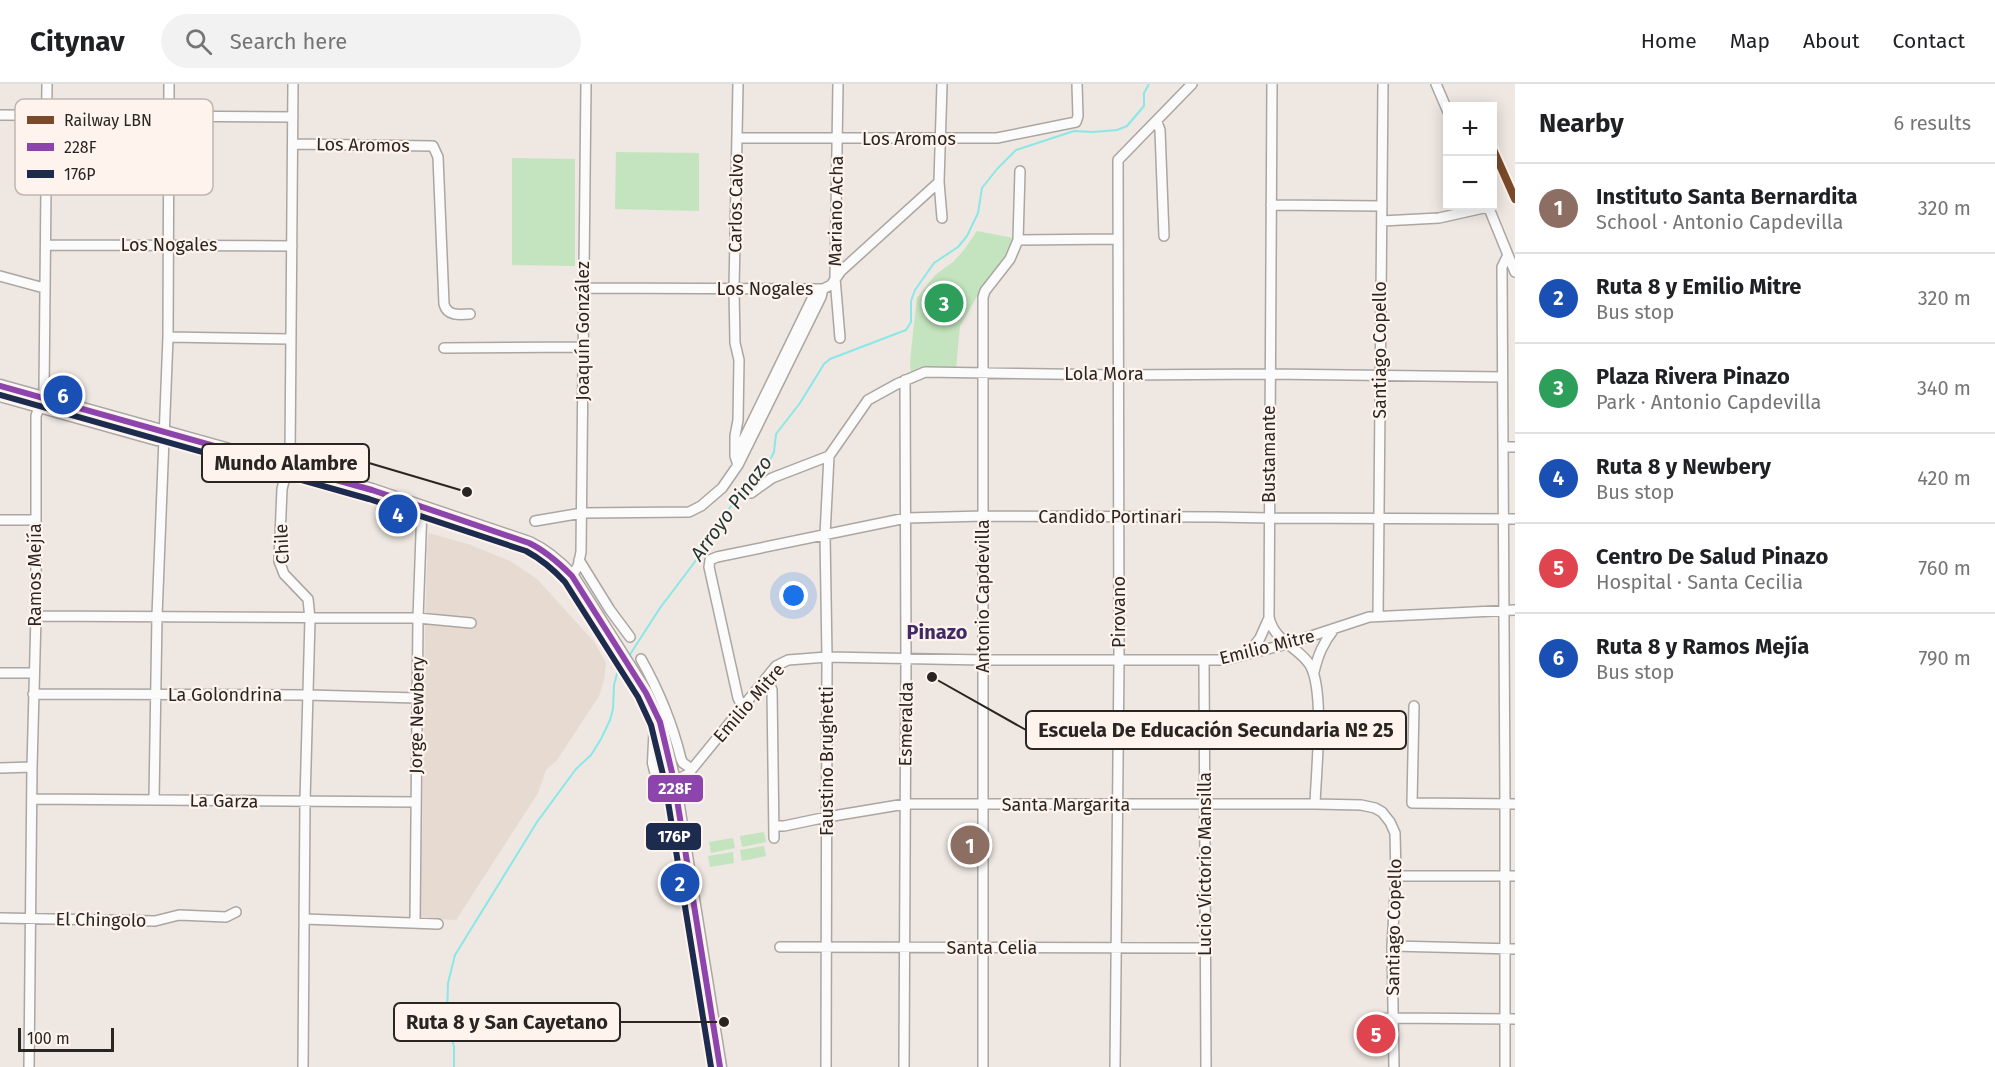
<!DOCTYPE html>
<meta charset="utf-8">
<style>
body{margin:0;font-family:"Fira Sans",sans-serif;background:#f2f2f2;color:#202124}
.controls{position:absolute;right:18px;top:18px;display:grid;overflow:hidden;border-radius:0px;box-shadow:0 3px 15px #0003}
.controls button{width:54px;height:54px;display:grid;place-items:center;padding:0;border:0;border-bottom:2px solid #e0e0e0;background:#fff;color:#202124;font:30px sans-serif}
.scale{position:absolute;left:18px;bottom:15px;width:96px;box-sizing:border-box;padding-left:6px;border:3px solid #292522;border-top:0;font-size:16px;line-height:21px;white-space:nowrap;color:#292522;-webkit-text-stroke:4px #fef4ed;paint-order:stroke}
.you{position:absolute;left:794px;top:512px;width:21px;height:21px;margin:-15px;border:4px solid #fff;border-radius:50%;background:#1a73e8;box-shadow:0 0 0 9px #1a73e833}
.badge{display:grid;place-items:center;width:39px;height:39px;border-radius:50%;background:#6e6965;color:#fff;font-size:20px;font-weight:700}
.pin{position:absolute;translate:-50% -50%;border:3px solid #fff;box-shadow:0 2px 6px #0006}
.list{margin:0;padding:0;list-style:none}
h2{display:flex;justify-content:space-between;align-items:center;height:78px;margin:0;padding:0 24px;font-size:26px}
h2 small{font-size:20px;font-weight:400;color:#757577}
.list li{display:grid;grid-template-columns:39px 1fr auto;gap:18px;align-items:center;box-sizing:border-box;height:90px;padding:0 24px;border-top:2px solid #e0e0e0}
.list b{display:block;font-size:22px;white-space:nowrap}
.list p{margin:0;font-size:20px;white-space:nowrap;color:#757577}
.list em{font-size:20px;font-style:normal;color:#757577}
.icon{flex:none;width:33px;height:33px;fill:none;stroke:currentColor;stroke-width:2;stroke-linecap:round;stroke-linejoin:round}
.map{position:relative;flex:none;width:1515px;height:983px;overflow:hidden}
header{display:flex;align-items:center;gap:36px;box-sizing:border-box;height:84px;padding:0 30px;background:#fff;border-bottom:2px solid #e0e0e0}
header strong{font-size:28px}
nav{display:flex;gap:33px;margin-inline-start:auto;font-size:21px}
.search{width:420px;height:54px;background:#f2f2f2;display:flex;align-items:center;gap:15px;box-sizing:border-box;padding:0 21px;border-radius:33px;color:#757577;font-size:22px}
main{display:flex}
aside{flex:1;background:#fff}
.map>svg:first-child{display:block}
.built{fill:#e7dad1}
.green{fill:#c3e4be}
.lines{fill:none;stroke-linecap:round;stroke-linejoin:round}
.stream{stroke:#89e8e7;stroke-width:2}
.minor-casing{stroke:#aba6a2;stroke-width:12}
.major-casing{stroke:#aba6a2;stroke-width:15}
.minor{stroke:#fcfbfb;stroke-width:9}
.major{stroke:#fcfbfb;stroke-width:12}
.bus-1-casing{stroke:#fef4ed;stroke-width:10}
.bus-2-casing{stroke:#fef4ed;stroke-width:10}
.bus-1{stroke:#8e44ad;stroke-width:6}
.bus-2{stroke:#1d2b4f;stroke-width:6}
.rail-1-casing{stroke:#fef4ed;stroke-width:12}
.rail-1{stroke:#7a4b2a;stroke-width:8}
.labels{text-anchor:middle;stroke-width:4.5;stroke-linejoin:round;paint-order:stroke}
.street-label{font-size:18px;fill:#292522;stroke:#fef4ed}
.water-label{font-size:20px;font-style:italic;fill:#1e3636;stroke:#fef4ed}
.neighbourhood-label{font-size:20px;font-weight:bold;fill:#402964;stroke:#fef4ed}
.key{fill:#fef4ed;stroke:#beb6b0;stroke-width:1.5}
.key-label{font-size:16px;fill:#292522}
.leader{fill:none;stroke:#292522;stroke-width:2}
.callout-dot{fill:#292522;stroke:#fef4ed;stroke-width:2}
.callout{fill:#fef4ed;stroke:#292522;stroke-width:2}
.callout-label{font-size:20px;text-anchor:middle;font-weight:bold;fill:#292522}
.line-badge{stroke:#fef4ed;stroke-width:2}
.badge-label{font-size:16px;text-anchor:middle;font-weight:bold;fill:#fff}
</style>
<header>
<strong>Citynav</strong>
<div class="search"><svg class="icon" aria-label="search" viewBox="0 0 24 24"><circle cx="10" cy="10" r="6"/><path d="M15 15l6 6"/></svg>Search here</div>
<nav><a>Home</a><a>Map</a><a>About</a><a>Contact</a></nav>
</header>
<main>
<div class="map">
<svg width="1515" height="983" viewBox="0 0 1515 983">
<rect width="100%" height="100%" fill="#eee7e2"/>
<!-- built -->
<path class="built" d="M428 449 468 460 510 477 537 495 595 559 606 579 604 596 599 612 557 676 546 686 538 709 456 836 421 834 425 543Z"/>
<!-- green -->
<path class="green" d="M616 68 699 69V127L615 125Z
M512 74 575 75V182L512 181Z
M977 147 1013 154 1009 169 980 207 960 242 956 285 926 284 911 288 910 282 911 267 917 214 935 191 953 178 964 166Z
M764 748 766 758 742 763 740 752Z
M733 754 735 764 711 769 709 758Z
M764 762 766 772 742 777 740 766Z
M733 768 734 779 710 783 708 772Z"/>
<g class="lines">
<!-- stream -->
<path class="stream" d="M629 572 660 524 694 479 742 405 771 374 774 368 776 350 800 319 824 280 830 275 906 246 911 238V217L915 206 934 179 958 163 967 152 978 129 982 104 997 85 1016 66 1074 47 1093 48 1117 46 1127 42 1144 22V9L1149 0
M454 983V963L447 931 448 899 455 871 537 738 576 685 591 671 601 655 610 636 613 625 614 601 618 586 622 582"/>
<defs>
<path id="minor" d="M293 0 290 373 282 405 279 477 284 490 308 515 310 535 305 717 303 983
M738 0 734 205 735 259 739 276 738 336 735 352V372L738 381
M838 0 835 194 840 254
M1272 0 1269 533C1274 558 1298 562 1310 581 1325 607 1316 688 1315 720
M1436 0 1448 28
M0 31 293 33
M1157 38 1160 46 1164 152
M737 54H997L1076 38 1078 32 1077 0
M293 60 433 62 438 73 444 220C447 232 459 231 470 230
M1271 121 1382 122
M1488 122 1515 188
M942 134 939 98 942 0
M1382 137 1439 134 1488 123
M1018 156 1118 155
M46 161 292 162
M0 192 44 204
M584 204 823 205 831 201 841 187 939 98
M168 253 290 255
M444 264 584 263
M1503 363H1515
M737 369 813 213V205
M751 409 772 394 829 372 868 316 897 300 925 288 1118 291 1269 290 1502 293
M0 436H35
M535 437 582 429 689 428 701 422 722 404 738 381 821 213 823 205
M579 476 610 526 630 553
M572 492 578 482 581 468 586 0
M36 532 418 534 471 539
M1378 532 1383 0
M1248 570 1260 554 1268 536
M641 575C659 607 672 638 681 675L683 679 692 685
M1204 577 1206 983
M1314 588C1318 571 1323 559 1334 545
M0 589H34
M767 594 772 606 774 754
M33 610 308 611 417 614
M1414 622 1412 719 1515 720
M743 623 738 614 709 483 710 476 717 473 906 434 984 432 1218 433 1269 434 1515 435
M0 684 32 683
M674 697 688 690 776 582 788 576 827 573 983 576H1224L1287 560 1369 533 1515 526
M32 715 416 718
M154 716 157 532 168 253 169 0
M774 742H784L827 733 905 720H1315L1361 721 1375 724 1382 728 1390 738 1395 749 1396 792 1392 862 1394 983
M1396 792H1515
M0 834 155 837 179 831 226 833 236 828
M304 835 438 840
M415 839 418 534 422 423
M1392 862 1515 865
M780 863 1205 864
M1374 935 1392 934 1515 935
M29 983 32 683 36 532V332L44 308 47 0
M826 983 827 573 825 451 829 372
M904 983 906 575 905 296
M983 983V213L985 207 1010 175 1018 156 1020 87
M1115 983 1119 576 1118 76 1192 0
M1505 983V721L1502 183 1508 171"/>
<path id="major" d="M0 302 372 406 529 459C546 467 559 478 572 492L646 609 660 638 674 697 720 983
M0 311 157 355
M656 637 654 679 657 691 662 696 674 697"/>
</defs>
<!-- minor casing -->
<use href="#minor" class="minor-casing"/>
<!-- major casing -->
<use href="#major" class="major-casing"/>
<!-- minor -->
<use href="#minor" class="minor"/>
<!-- major -->
<use href="#major" class="major"/>
<defs>
<path id="bus-1" d="M0 302 372 406 529 459C546 467 559 479 572 492L646 609 660 638 674 697 720 983"/>
<path id="bus-2" d="M0 311 369 415 526 467C541 475 553 485 565 498L638 613 651 641 665 699 711 983"/>
</defs>
<!-- bus-1 casing -->
<use href="#bus-1" class="bus-1-casing"/>
<!-- bus-2 casing -->
<use href="#bus-2" class="bus-2-casing"/>
<!-- bus-1 -->
<use href="#bus-1" class="bus-1"/>
<!-- bus-2 -->
<use href="#bus-2" class="bus-2"/>
<defs>
<path id="rail-1" d="M1492 63 1515 115"/>
</defs>
<!-- rail-1 casing -->
<use href="#rail-1" class="rail-1-casing"/>
<!-- rail-1 -->
<use href="#rail-1" class="rail-1"/>
</g>
<g class="labels">
<!-- street labels -->
<g class="street-label">
<text x="909" y="61">Los Aromos</text>
<text transform="translate(363 61) rotate(1)" y="6">Los Aromos</text>
<text transform="translate(736 119) rotate(-89)" y="6">Carlos Calvo</text>
<text transform="translate(836 127) rotate(-89)" y="6">Mariano Acha</text>
<text x="169" y="167">Los Nogales</text>
<text x="765" y="211">Los Nogales</text>
<text transform="translate(583 247) rotate(-90)" y="6">Joaquín González</text>
<text transform="translate(1380 266) rotate(-90)" y="6">Santiago Copello</text>
<text x="1104" y="296">Lola Mora</text>
<text transform="translate(1269 370) rotate(-90)" y="6">Bustamante</text>
<text x="1110" y="439">Candido Portinari</text>
<text transform="translate(282 460) rotate(-93)" y="6">Chile</text>
<text transform="translate(35 491) rotate(-90)" y="6">Ramos Mejía</text>
<text transform="translate(983 512) rotate(-90)" y="6">Antonio Capdevilla</text>
<text transform="translate(1119 528) rotate(-90)" y="6">Pirovano</text>
<text transform="translate(1267 563) rotate(-14)" y="6">Emilio Mitre</text>
<text x="225" y="617">La Golondrina</text>
<text transform="translate(749 619) rotate(-49)" y="6">Emilio Mitre</text>
<text transform="translate(417 631) rotate(-89)" y="6">Jorge Newbery</text>
<text transform="translate(906 640) rotate(-89)" y="6">Esmeralda</text>
<text transform="translate(827 677) rotate(-90)" y="6">Faustino Brughetti</text>
<text transform="translate(224 717) rotate(1)" y="6">La Garza</text>
<text x="1066" y="727">Santa Margarita</text>
<text transform="translate(1205 780) rotate(-90)" y="6">Lucio Victorio Mansilla</text>
<text transform="translate(101 836) rotate(1)" y="6">El Chingolo</text>
<text transform="translate(1394 843) rotate(-89)" y="6">Santiago Copello</text>
<text x="992" y="870">Santa Celia</text>
</g>
<!-- water labels -->
<g class="water-label">
<text transform="translate(731 424) rotate(-54)" y="7">Arroyo Pinazo</text>
</g>
<!-- neighbourhood labels -->
<g class="neighbourhood-label">
<text x="937" y="555">Pinazo</text>
</g>
</g>
<!-- legend -->
<rect x="15" y="15" width="198" height="96" rx="9" class="key"/>
<rect x="27" y="32" width="27" height="8" fill="#7a4b2a"/>
<rect x="27" y="59" width="27" height="8" fill="#8e44ad"/>
<rect x="27" y="86" width="27" height="8" fill="#1d2b4f"/>
<g class="key-label">
<text x="64" y="42">Railway LBN</text>
<text x="64" y="69">228F</text>
<text x="64" y="96">176P</text>
</g>
<!-- callouts -->
<path class="leader" d="M467 408L369 379M932 593L1026 646M724 938L620 938"/>
<g class="callout-dot">
<circle cx="467" cy="408" r="6"/>
<circle cx="932" cy="593" r="6"/>
<circle cx="724" cy="938" r="6"/>
</g>
<g class="callout">
<rect x="202" y="360" width="167" height="38" rx="6"/>
<rect x="1026" y="627" width="380" height="38" rx="6"/>
<rect x="394" y="919" width="226" height="38" rx="6"/>
</g>
<g class="callout-label">
<text x="286" y="386">Mundo Alambre</text>
<text x="1216" y="653">Escuela De Educación Secundaria Nº 25</text>
<text x="507" y="945">Ruta 8 y San Cayetano</text>
</g>
<g class="line-badge">
<rect x="647" y="690" width="57" height="29" rx="6" fill="#8e44ad"/>
<rect x="645" y="738" width="57" height="29" rx="6" fill="#1d2b4f"/>
</g>
<g class="badge-label">
<text x="675" y="710">228F</text>
<text x="674" y="758">176P</text>
</g>
</svg>
<div class="controls">
<button>+</button>
<button>−</button>
</div>
<div class="scale">100 m</div>
<div class="you"></div>
<div class="pin badge" style="left:970px;top:761px;background:#8d6e63">1</div>
<div class="pin badge" style="left:680px;top:799px;background:#1a4fb4">2</div>
<div class="pin badge" style="left:944px;top:219px;background:#2e9e5b">3</div>
<div class="pin badge" style="left:398px;top:430px;background:#1a4fb4">4</div>
<div class="pin badge" style="left:1376px;top:950px;background:#e0444e">5</div>
<div class="pin badge" style="left:63px;top:311px;background:#1a4fb4">6</div>
</div>
<aside>
<h2>Nearby<small>6 results</small></h2>
<ul class="list">
<li><span class="badge" style="background:#8d6e63">1</span><div><b>Instituto Santa Bernardita</b><p>School · Antonio Capdevilla</p></div><em>320 m</em></li>
<li><span class="badge" style="background:#1a4fb4">2</span><div><b>Ruta 8 y Emilio Mitre</b><p>Bus stop</p></div><em>320 m</em></li>
<li><span class="badge" style="background:#2e9e5b">3</span><div><b>Plaza Rivera Pinazo</b><p>Park · Antonio Capdevilla</p></div><em>340 m</em></li>
<li><span class="badge" style="background:#1a4fb4">4</span><div><b>Ruta 8 y Newbery</b><p>Bus stop</p></div><em>420 m</em></li>
<li><span class="badge" style="background:#e0444e">5</span><div><b>Centro De Salud Pinazo</b><p>Hospital · Santa Cecilia</p></div><em>760 m</em></li>
<li><span class="badge" style="background:#1a4fb4">6</span><div><b>Ruta 8 y Ramos Mejía</b><p>Bus stop</p></div><em>790 m</em></li>
</ul>
</aside>
</main>
